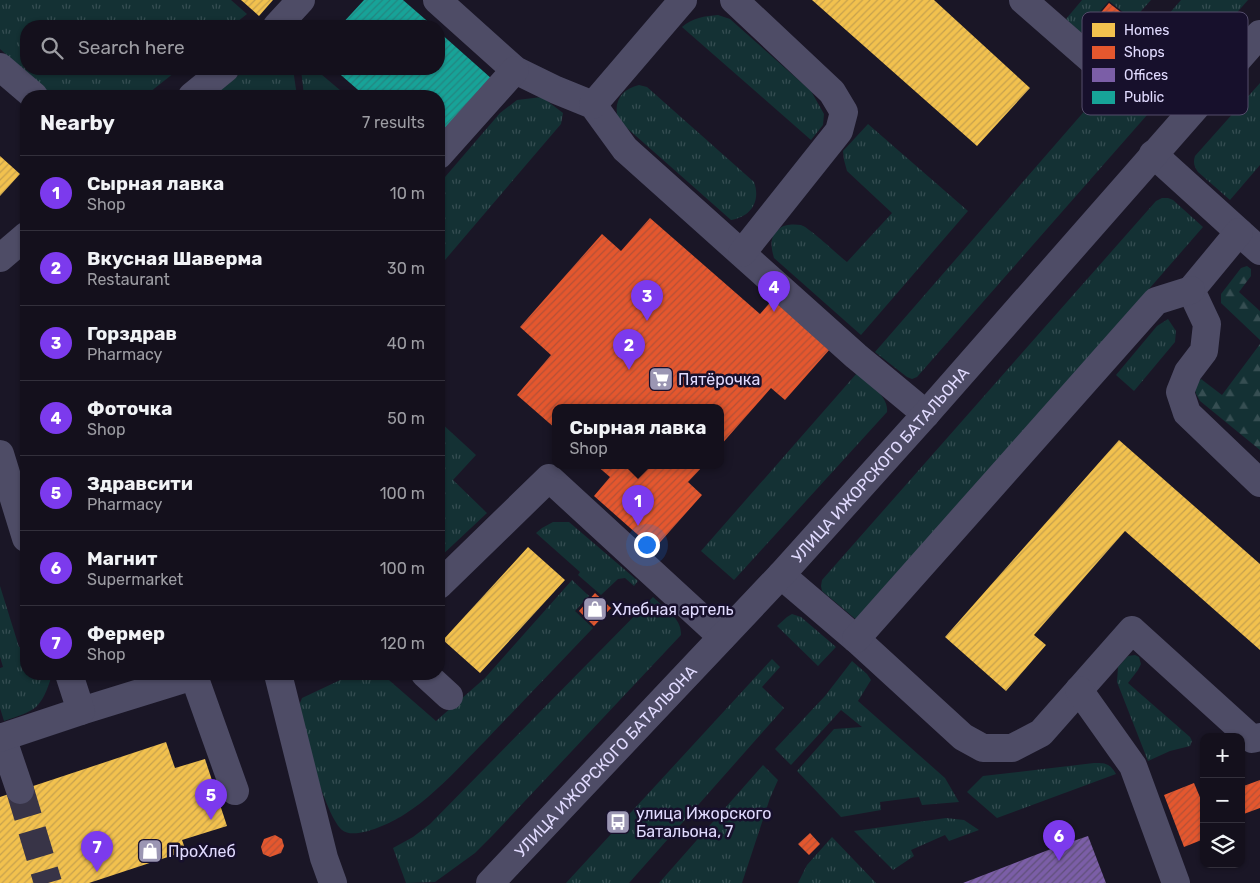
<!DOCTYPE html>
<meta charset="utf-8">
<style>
body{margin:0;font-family:Rubik,sans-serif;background:#1d1925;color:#f1f3f6}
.controls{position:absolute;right:15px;bottom:15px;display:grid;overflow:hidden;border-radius:10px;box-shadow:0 1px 4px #0004}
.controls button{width:45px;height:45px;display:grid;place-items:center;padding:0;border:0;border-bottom:1px solid #33303b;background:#14101c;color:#f1f3f6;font:25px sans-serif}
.you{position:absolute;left:646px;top:544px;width:18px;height:18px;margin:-12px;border:4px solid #fff;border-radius:50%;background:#1a73e8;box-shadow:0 0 0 8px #1a73e833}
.badge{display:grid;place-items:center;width:32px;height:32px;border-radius:50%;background:#7c3aed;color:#fff;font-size:16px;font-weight:700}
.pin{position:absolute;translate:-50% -41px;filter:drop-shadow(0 1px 2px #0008)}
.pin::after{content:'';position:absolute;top:26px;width:18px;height:15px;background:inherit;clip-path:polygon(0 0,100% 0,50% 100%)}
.popup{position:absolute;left:552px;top:404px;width:172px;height:65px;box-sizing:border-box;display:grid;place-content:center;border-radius:10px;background:#14101c;filter:drop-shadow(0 1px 4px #0005);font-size:16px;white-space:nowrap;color:#9d9da3}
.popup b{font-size:19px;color:#f1f3f6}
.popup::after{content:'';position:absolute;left:50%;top:100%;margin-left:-10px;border:10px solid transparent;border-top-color:#14101c}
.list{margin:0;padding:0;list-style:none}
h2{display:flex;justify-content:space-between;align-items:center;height:65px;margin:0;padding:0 20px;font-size:21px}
h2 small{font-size:16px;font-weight:400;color:#9d9da3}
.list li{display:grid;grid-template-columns:32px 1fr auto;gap:15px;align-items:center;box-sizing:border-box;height:75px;padding:0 20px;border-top:1px solid #33303b}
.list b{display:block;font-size:19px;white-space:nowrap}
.list p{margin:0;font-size:16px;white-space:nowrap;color:#9d9da3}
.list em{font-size:16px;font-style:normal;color:#9d9da3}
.icon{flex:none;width:28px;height:28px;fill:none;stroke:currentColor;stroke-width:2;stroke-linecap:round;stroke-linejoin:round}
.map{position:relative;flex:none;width:1260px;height:883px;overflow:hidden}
.search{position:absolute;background:#14101c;box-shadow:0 1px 4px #0004;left:20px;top:20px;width:425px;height:55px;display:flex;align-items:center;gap:12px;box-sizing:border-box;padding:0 18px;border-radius:20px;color:#9d9da3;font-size:19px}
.panel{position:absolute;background:#14101c;box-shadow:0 1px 4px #0004;left:20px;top:90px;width:425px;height:590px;border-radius:20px}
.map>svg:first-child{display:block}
.grass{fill:url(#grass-tufts)}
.forest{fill:url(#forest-firs)}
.homes{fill:url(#homes-hatch)}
.shops{fill:url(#shops-hatch)}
.offices{fill:url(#offices-hatch)}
.public{fill:url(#public-hatch)}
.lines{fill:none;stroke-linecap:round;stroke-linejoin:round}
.minor-tunnel{stroke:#383447;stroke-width:28;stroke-dasharray:28 14;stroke-linecap:butt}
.minor{stroke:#4e4c66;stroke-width:28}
.labels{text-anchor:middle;stroke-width:5;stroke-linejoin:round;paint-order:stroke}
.poi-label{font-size:16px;fill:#e1dbff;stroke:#17102c;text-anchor:start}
.street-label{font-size:16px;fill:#e1dbff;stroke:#17102c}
.key{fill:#17102c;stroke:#544d6b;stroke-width:1}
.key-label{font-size:14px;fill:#e1dbff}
</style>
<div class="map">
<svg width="1260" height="883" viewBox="0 0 1260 883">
<defs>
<pattern id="grass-tufts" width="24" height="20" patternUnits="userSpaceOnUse" patternTransform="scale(1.25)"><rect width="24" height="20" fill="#143134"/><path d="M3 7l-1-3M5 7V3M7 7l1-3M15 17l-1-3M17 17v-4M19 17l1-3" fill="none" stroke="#364e52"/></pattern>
<pattern id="forest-firs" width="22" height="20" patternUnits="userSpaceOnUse" patternTransform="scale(1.25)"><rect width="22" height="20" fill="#143134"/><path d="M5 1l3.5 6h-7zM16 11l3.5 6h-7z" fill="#364e52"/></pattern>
<pattern id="homes-hatch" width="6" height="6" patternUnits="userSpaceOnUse" patternTransform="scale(1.25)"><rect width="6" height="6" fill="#f2c14e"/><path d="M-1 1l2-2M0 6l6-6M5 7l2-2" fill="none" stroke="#c6a14e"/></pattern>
<pattern id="shops-hatch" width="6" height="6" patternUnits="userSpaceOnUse" patternTransform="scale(1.25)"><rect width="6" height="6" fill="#e4572e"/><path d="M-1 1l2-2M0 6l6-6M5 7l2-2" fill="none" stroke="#b45137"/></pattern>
<pattern id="offices-hatch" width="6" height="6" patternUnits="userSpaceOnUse" patternTransform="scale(1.25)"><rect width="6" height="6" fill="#7b5ea7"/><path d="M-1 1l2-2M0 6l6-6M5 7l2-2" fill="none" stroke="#60507a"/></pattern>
<pattern id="public-hatch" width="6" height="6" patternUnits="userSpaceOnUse" patternTransform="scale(1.25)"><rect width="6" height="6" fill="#17a398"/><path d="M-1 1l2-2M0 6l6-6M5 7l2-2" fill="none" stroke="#248681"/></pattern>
</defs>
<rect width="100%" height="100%" fill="#1a1626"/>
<!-- grass -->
<path class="grass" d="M0 0H231L247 14 232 26H26V69H179L145 96H53L0 49Z
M1082 0H1151L1133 20 1109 1 1081 33 1066 19Z
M1181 0H1248L917 377 912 379 907 377 875 352Z
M718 15 730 19 811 91 824 114 823 125 811 140 682 27C692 18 705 16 718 15Z
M246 69H293L297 96H213Z
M301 69H315L347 96H304Z
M1260 83V165L1230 200 1198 172C1194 166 1193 163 1195 156Z
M639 85 647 87 754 182C761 201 751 217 731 220L619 121C612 103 621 89 639 85Z
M542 97 563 113 561 124 439 267V184L500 113 517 100Z
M868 124 968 211 861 335 774 258C771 247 769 237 779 229 784 224 794 224 801 225 810 228 838 255 847 262L892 213 847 171 844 160 843 151Z
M1162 198H1168L1173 200 1203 227 859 622 822 591 821 586 822 580 1156 201Z
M1168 319 1176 331 1175 342 1134 391 1116 375 1157 326Z
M857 373C868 383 889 396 887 412L734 580 701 551Z
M439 421 476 455 453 480 487 513 439 558Z
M553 522H569L638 581 634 586 625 578 618 579 601 595 578 575 580 572 536 533 542 528Z
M572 580 589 596 575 611 593 628C558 665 522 702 486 740 462 764 434 796 405 814 393 822 355 841 342 830 325 815 306 739 298 714V708L302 698 353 674H382L436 721 485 678Z
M0 586 19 647 26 645V674H52V675C41 709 37 710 4 721L0 708V668L3 667 0 657Z
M653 597C664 608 682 618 681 635L493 835 475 853 435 882 406 883 393 848 413 837 430 824Z
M792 614 801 617 836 647 818 666 777 626 787 617Z
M1135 655 1139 657 1141 664 1138 670 1128 683 1190 737 1192 741 1190 746 1170 751 1148 761 1117 682 1118 667 1128 656Z
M772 659 780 667 762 687 784 708 629 883H566Z
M852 661 867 674 871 680 858 701 945 778 959 802 922 805 919 797 880 802 881 810 841 817 797 771 834 729 862 727 841 710 791 765 775 749 825 696Z
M1094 763C1105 763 1110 763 1116 774L997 818 967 792 983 776Z
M763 765 778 780 770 798 742 883H659Z
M946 818 964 820 979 830 949 841 945 835 911 850 914 856 893 870 854 831Z
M832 837 876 883H798L807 865Z"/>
<!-- forest -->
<path class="forest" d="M1247 266 1251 269V276L1239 292 1260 311V340L1221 303V294L1241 268Z
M1260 344V450L1200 401 1196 394 1194 387 1201 379 1222 395Z"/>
<!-- homes -->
<path class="homes" d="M241 0H273L259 16Z
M812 0H934L1030 88 977 146Z
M0 156 20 174 0 196Z
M1119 440 1260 564V650L1125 531 1034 635 1046 645 1006 691 945 637Z
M528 547 565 580 480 673 443 640Z
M166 742 175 768 205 759 227 826 182 840 186 851 89 883H0V797Z"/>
<!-- shops -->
<path class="shops" d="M1109 3 1131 20 1104 52 1082 35Z
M650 218 760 314 773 299 830 349 785 400 771 388 720 446V407H556V429L517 395 551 355 520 327 602 234 621 251Z
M596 465H704L688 482 702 495 654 549 594 496 610 477Z
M595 593 611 608 594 626 579 611Z
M1260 780V808L1241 815V787Z
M1194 783 1202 802 1204 801V839L1184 847 1164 795Z
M810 833 820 844 809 855 798 844Z
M275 835 282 839 284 846 281 853 270 857 263 854 261 847 264 839Z"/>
<!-- offices -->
<path class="offices" d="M1088 836 1106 883H963L1056 847Z"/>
<!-- public -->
<path class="public" d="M364 0H403L433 26H340Z
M439 32 492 79 439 139V96H365L334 69H439Z"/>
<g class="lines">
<!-- minor-tunnel -->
<path class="minor-tunnel" d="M20 790 48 883"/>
<!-- minor -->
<g class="minor">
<path d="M437 0 515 70 556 90 593 105 625 149 856 356 926 414"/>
<path d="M734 0 832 92 844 112 839 131 742 253"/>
<path d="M1023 0 1103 70"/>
<path d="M277 26 301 0"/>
<path d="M0 67 34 96"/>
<path d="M192 96 225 69"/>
<path d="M593 105 683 0"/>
<path d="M1153 154 1260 251"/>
<path d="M439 155 515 70"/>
<path d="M1239 232 1191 290 1207 324 1204 351 1188 372 1180 392 1187 413 1260 483"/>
<path d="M0 258 26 236"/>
<path d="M0 454 26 538"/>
<path d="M781 575 856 639 963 737 983 748H1012L1041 733 1132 630 1252 739 1260 737"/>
<path d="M439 585 549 478 722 637"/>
<path d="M856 639 1156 301 1191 290"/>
<path d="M278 674 324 858 333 883"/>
<path d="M425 674 449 696"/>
<path d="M1079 690 1133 766 1176 883"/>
<path d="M81 711 194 676 235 791"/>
<path d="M2 737 20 790"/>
<path d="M0 738 81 711 69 674"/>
<path id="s1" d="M490 883 781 575 926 414 1260 34"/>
</g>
</g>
<!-- icons -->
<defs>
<symbol id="supermarket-square" viewBox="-11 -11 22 22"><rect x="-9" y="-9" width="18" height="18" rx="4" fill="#9b96b3" stroke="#17102c"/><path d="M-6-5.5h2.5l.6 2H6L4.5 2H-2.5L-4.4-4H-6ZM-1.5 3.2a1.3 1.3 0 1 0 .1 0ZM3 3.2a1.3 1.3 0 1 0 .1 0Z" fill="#fff"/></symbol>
<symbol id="shop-square" viewBox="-11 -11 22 22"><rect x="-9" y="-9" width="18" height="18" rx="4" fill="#9b96b3" stroke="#17102c"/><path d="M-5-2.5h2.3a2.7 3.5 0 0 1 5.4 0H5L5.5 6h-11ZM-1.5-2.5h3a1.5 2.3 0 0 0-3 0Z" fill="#fff"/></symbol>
<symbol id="bus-square" viewBox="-11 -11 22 22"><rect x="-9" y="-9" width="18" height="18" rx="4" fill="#9b96b3" stroke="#17102c"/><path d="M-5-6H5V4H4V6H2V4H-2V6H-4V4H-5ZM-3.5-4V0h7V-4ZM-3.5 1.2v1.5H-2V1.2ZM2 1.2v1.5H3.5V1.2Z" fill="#fff"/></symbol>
</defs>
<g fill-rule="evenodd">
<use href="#supermarket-square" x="647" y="365" width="28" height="28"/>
<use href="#shop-square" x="581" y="595" width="28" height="28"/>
<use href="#bus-square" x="604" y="808" width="28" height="28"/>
<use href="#shop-square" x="136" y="837" width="28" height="28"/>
</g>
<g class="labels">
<!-- poi labels -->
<g class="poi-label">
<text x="678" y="385">Пятёрочка</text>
<text x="612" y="615">Хлебная артель</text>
<text x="636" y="819">улица Ижорского<tspan x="636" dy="18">Батальона, 7</tspan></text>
<text x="168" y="857">ПроХлеб</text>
</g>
<!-- street labels -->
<g class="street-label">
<text dy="6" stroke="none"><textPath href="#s1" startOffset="572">УЛИЦА ИЖОРСКОГО БАТАЛЬОНА</textPath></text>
<text dy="6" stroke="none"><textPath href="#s1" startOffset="168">УЛИЦА ИЖОРСКОГО БАТАЛЬОНА</textPath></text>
</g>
</g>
<!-- legend -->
<rect x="1082" y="12" width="166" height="103" rx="8" class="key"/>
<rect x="1092" y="23" width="23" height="14" fill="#f2c14e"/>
<rect x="1092" y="46" width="23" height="13" fill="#e4572e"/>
<rect x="1092" y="68" width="23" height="14" fill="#7b5ea7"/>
<rect x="1092" y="91" width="23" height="13" fill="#17a398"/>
<g class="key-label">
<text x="1124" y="35">Homes</text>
<text x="1124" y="57">Shops</text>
<text x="1124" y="80">Offices</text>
<text x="1124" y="102">Public</text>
</g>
</svg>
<div class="controls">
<button>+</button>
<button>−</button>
<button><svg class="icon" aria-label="layers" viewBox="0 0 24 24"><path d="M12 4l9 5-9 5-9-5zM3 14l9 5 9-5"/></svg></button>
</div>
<div class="you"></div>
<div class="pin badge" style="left:638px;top:526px">1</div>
<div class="popup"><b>Сырная лавка</b>Shop</div>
<div class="pin badge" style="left:629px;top:370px">2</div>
<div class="pin badge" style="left:647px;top:321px">3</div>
<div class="pin badge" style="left:774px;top:312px">4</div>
<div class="pin badge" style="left:211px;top:820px">5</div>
<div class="pin badge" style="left:1059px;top:861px">6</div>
<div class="pin badge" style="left:97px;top:872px">7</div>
<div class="search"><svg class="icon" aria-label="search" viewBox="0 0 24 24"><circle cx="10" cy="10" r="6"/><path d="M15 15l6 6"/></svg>Search here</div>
<section class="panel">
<h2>Nearby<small>7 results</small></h2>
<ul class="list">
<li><span class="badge">1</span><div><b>Сырная лавка</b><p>Shop</p></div><em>10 m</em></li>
<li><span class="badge">2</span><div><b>Вкусная Шаверма</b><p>Restaurant</p></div><em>30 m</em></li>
<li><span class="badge">3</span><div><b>Горздрав</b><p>Pharmacy</p></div><em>40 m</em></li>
<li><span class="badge">4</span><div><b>Фоточка</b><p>Shop</p></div><em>50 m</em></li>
<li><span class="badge">5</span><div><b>Здравсити</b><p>Pharmacy</p></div><em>100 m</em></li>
<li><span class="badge">6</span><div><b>Магнит</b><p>Supermarket</p></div><em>100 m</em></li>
<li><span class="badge">7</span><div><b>Фермер</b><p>Shop</p></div><em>120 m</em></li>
</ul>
</section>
</div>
